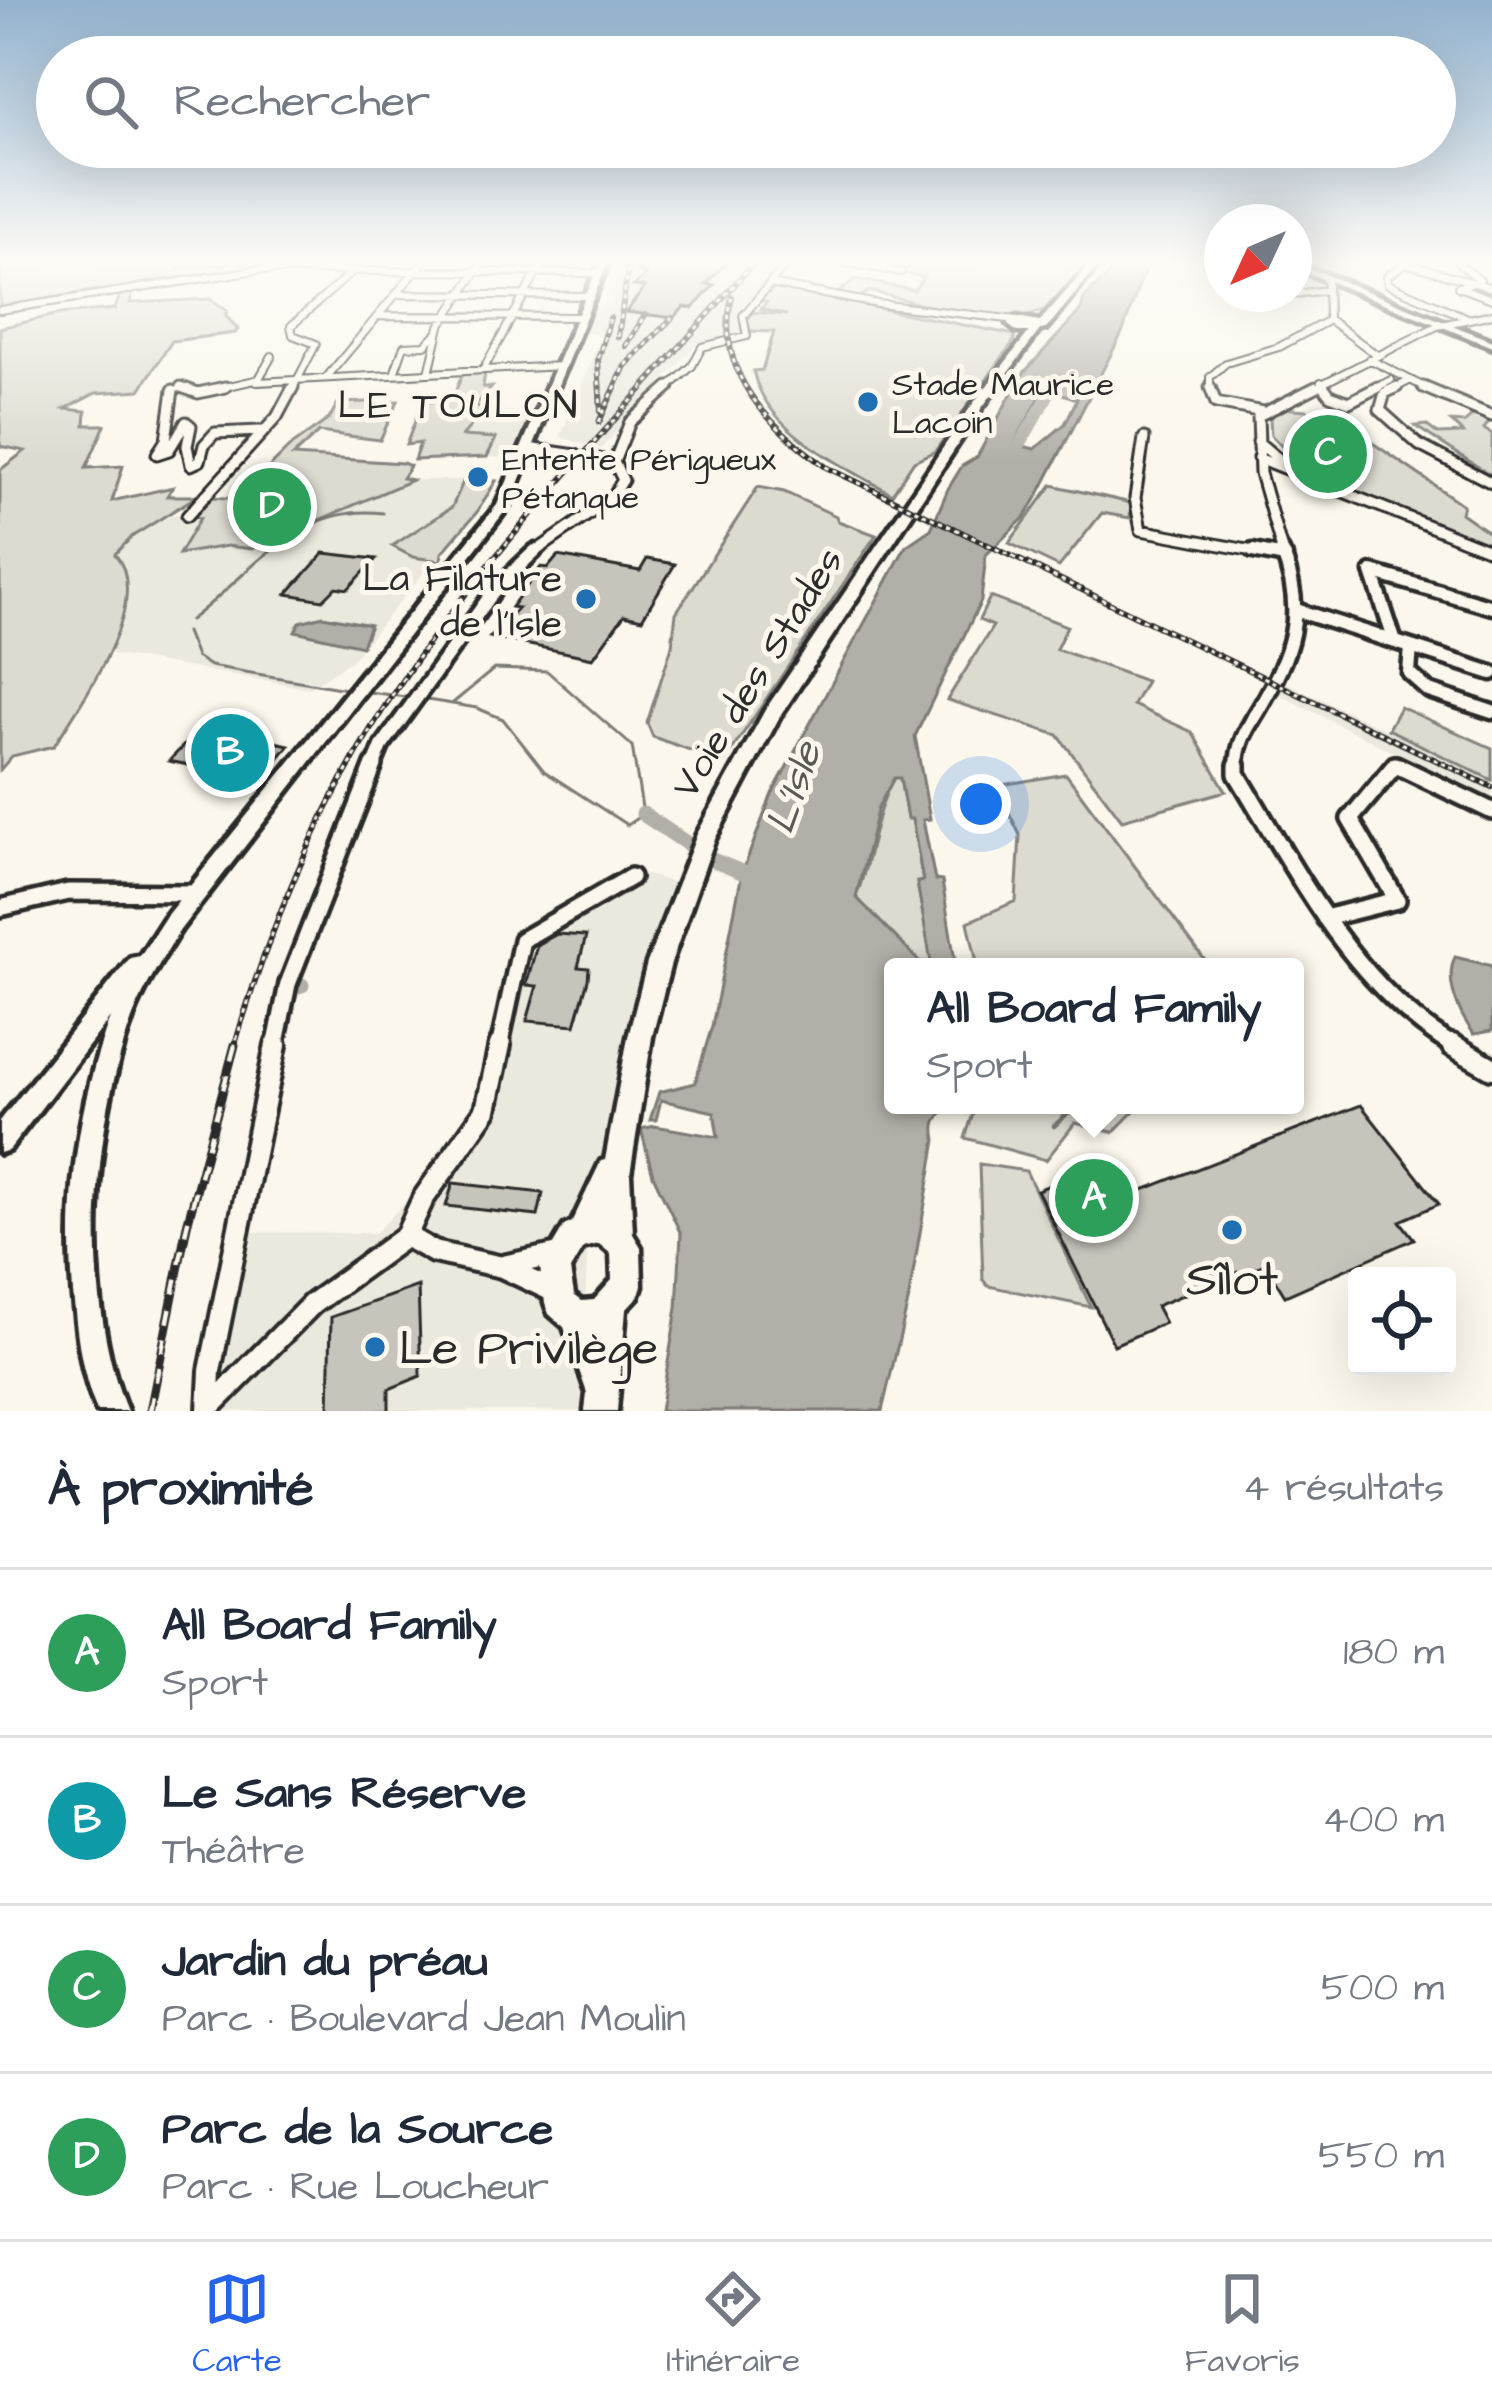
<!DOCTYPE html>
<html lang="fr">
<meta charset="utf-8">
<style>
body{margin:0;font-family:"Architects Daughter",sans-serif;background:#f2f2f3;color:#1f2937}
.controls{position:absolute;right:36px;bottom:36px;display:grid;overflow:hidden;border-radius:12px;box-shadow:0 12px 48px #0002}
.controls button{width:108px;height:108px;display:grid;place-items:center;padding:0;border:0;border-bottom:3px solid #e0e1e3;background:#fff;color:#1f2937;font:60px sans-serif}
.compass{position:absolute;left:1204px;top:204px;width:108px;height:108px;border-radius:50%;background:#fff;box-shadow:0 12px 48px #0002;rotate:226deg}
.you{position:absolute;left:981px;top:804px;width:42px;height:42px;margin:-30px;border:9px solid #fff;border-radius:50%;background:#1a73e8;box-shadow:0 0 0 18px #1a73e833}
.badge{display:grid;place-items:center;width:78px;height:78px;border-radius:50%;background:#2563eb;color:#fff;font-size:39px;font-weight:700}
.pin{position:absolute;translate:-50% -50%;border:6px solid #fff;box-shadow:0 3px 12px #0006}
.popup{position:absolute;left:884px;top:958px;width:420px;height:156px;box-sizing:border-box;display:grid;place-content:center;border-radius:12px;background:#fff;filter:drop-shadow(0 3px 9px #0005);font-size:39px;white-space:nowrap;color:#747a83}
.popup b{font-size:45px;color:#1f2937}
.popup::after{content:'';position:absolute;left:50%;top:100%;margin-left:-24px;border:24px solid transparent;border-top-color:#fff}
.list{margin:0;padding:0;list-style:none}
h2{display:flex;justify-content:space-between;align-items:center;height:156px;margin:0;padding:0 48px;font-size:51px}
h2 small{font-size:39px;font-weight:400;color:#747a83}
.list li{display:grid;grid-template-columns:78px 1fr auto;gap:36px;align-items:center;box-sizing:border-box;height:168px;padding:0 48px;border-top:3px solid #e0e1e3}
.list b{display:block;font-size:45px;white-space:nowrap}
.list p{margin:0;font-size:39px;white-space:nowrap;color:#747a83}
.list em{font-size:39px;font-style:normal;color:#747a83}
.icon{flex:none;width:66px;height:66px;fill:none;stroke:currentColor;stroke-width:2;stroke-linecap:round;stroke-linejoin:round}
.map{position:relative;flex:none;width:1492px;height:1411px;overflow:hidden}
.search{position:absolute;background:#fff;box-shadow:0 12px 48px #0002;left:36px;right:36px;top:36px;height:132px;display:flex;align-items:center;gap:30px;box-sizing:border-box;padding:0 42px;border-radius:66px;color:#747a83;font-size:45px}
.sheet{height:828px;background:#fff}
nav{display:flex;justify-content:space-around;align-items:center;box-sizing:border-box;height:168px;border-top:3px solid #e0e1e3;background:#fff;font-size:33px;color:#747a83}
nav a{display:grid;justify-items:center;gap:6px}
nav .on{color:#2563eb}
.map>svg:first-child{display:block}
.built{fill:#ebe8de}
.green{fill:#dddad0;stroke:#84827e;stroke-width:3}
.water{fill:#b1afa7;stroke:#7b7a75;stroke-width:3;fill-rule:evenodd}
.lines{fill:none;stroke-linecap:round;stroke-linejoin:round}
.stream-far1{stroke:#7b7a75;stroke-width:3}
.stream{stroke:#7b7a75;stroke-width:4.5}
.canal{stroke:#b1afa7;stroke-width:15}
.river{fill:#b1afa7;fill-rule:evenodd}
.building{fill:#c7c4bc;stroke:#2b2b2b;stroke-width:3}
.street-far4-casing{stroke:#2b2b2b;stroke-width:10}
.street-far3-casing{stroke:#2b2b2b;stroke-width:15}
.street-far2-casing{stroke:#2b2b2b;stroke-width:21}
.street-far1-casing{stroke:#2b2b2b;stroke-width:24}
.street-casing{stroke:#2b2b2b;stroke-width:28}
.secondary-casing{stroke:#2b2b2b;stroke-width:10}
.primary-casing{stroke:#2b2b2b;stroke-width:9}
.street-far4{stroke:#fbf7ec;stroke-width:6}
.street-far3{stroke:#fbf7ec;stroke-width:9}
.street-far2{stroke:#fbf7ec;stroke-width:12}
.street-far1{stroke:#fbf7ec;stroke-width:15}
.street{stroke:#fbf7ec;stroke-width:20}
.secondary{fill:#fbf7ec;fill-rule:evenodd}
.primary{fill:#fbf7ec;fill-rule:evenodd}
.rail-far1-casing{stroke:#2b2b2b;stroke-width:6}
.rail-casing{stroke:#2b2b2b;stroke-width:9}
.rail-far1{stroke:#fbf7ec;stroke-width:3;stroke-dasharray:4.5;stroke-linecap:butt}
.rail{stroke:#fbf7ec;stroke-width:4.5;stroke-dasharray:15;stroke-linecap:butt}
.poi-dot{fill:#1f6fb2;stroke:#fbf7ec;stroke-width:4.5}
.labels{text-anchor:middle;stroke-width:10;stroke-linejoin:round;paint-order:stroke}
.far-poi-label{font-size:33px;fill:#2b2b2b;stroke:#fbf7ec;text-anchor:start}
.far-quarter-label{font-size:39px;letter-spacing:3px;fill:#2b2b2b;stroke:#fbf7ec}
.poi-label{font-size:39px;fill:#2b2b2b;stroke:#fbf7ec;text-anchor:end}
.street-label{font-size:39px;fill:#2b2b2b;stroke:#fbf7ec}
.water-label{font-size:42px;font-style:italic;fill:#5a5956;stroke:#fbf7ec}
.near-poi-label{font-size:48px;fill:#2b2b2b;stroke:#fbf7ec}
</style>
<div class="map">
<svg width="1492" height="1411" viewBox="0 0 1492 1411">
<rect width="100%" height="100%" fill="#fbf7ec"/>
<filter id="ink" filterUnits="userSpaceOnUse"><feTurbulence type="fractalNoise" baseFrequency=".00833" numOctaves="2"/><feDisplacementMap in="SourceGraphic" scale="24" xChannelSelector="R" yChannelSelector="G"/><feConvolveMatrix kernelMatrix="1 2 1 2 8 2 1 2 1" color-interpolation-filters="sRGB"/></filter>
<g filter="url(#ink)">
<!-- built -->
<path class="built" d="M617 262H785L737 316 743 335 699 342 601 449 560 437 602 335 583 333 592 309 610 306 617 278H627Z
M485 411 535 412 516 458 487 457 495 438 461 437Z
M412 480H464L452 507 393 546 413 557 434 560 352 660 309 688 111 654 127 586 115 555 133 536 174 514 201 517 180 554 227 546 252 549Z
M1285 682 1492 780V802L1276 693Z
M630 870 678 884 589 1208 581 1411H206L242 1232 375 1233 475 1132 527 927Z"/>
<!-- green -->
<path class="green" d="M0 262H187L179 268 247 262 240 268 136 284 130 303 210 299 227 311 225 315 238 329 235 333 172 341 140 390 96 393 65 409 86 411 85 425H105L86 468 123 466 112 501 173 487 167 496H197L133 536 115 554C155 601 80 704 54 746L12 756 0 770V470L25 451 0 446V328L59 314 115 309 119 297 113 291 95 290 0 308Z
M913 262H1089L1044 310C993 331 920 302 869 291L858 299 838 293 855 279 914 290 924 277 903 273Z
M774 288 1015 335 1014 341 935 451 914 461 892 494C842 464 767 433 753 371L762 370 774 332 749 331 746 321 753 312 787 315 761 309 767 302 759 300Z
M485 372 483 387H492L475 406 487 408 462 436 496 438 487 457 414 460 420 443 406 445 422 403 452 399 463 373Z
M398 401 380 440 319 432 293 456 403 463 410 466 402 478 412 480 252 549 227 546 179 554 200 518 192 516 212 497 237 499 292 445 329 419 338 403Z
M1280 408 1307 410 1323 420 1329 413 1463 505 1461 513 1492 535V545L1325 480 1293 458 1271 435 1270 418Z
M1473 415 1490 420 1484 429 1492 434V476L1415 426 1426 425 1438 434 1463 433 1451 422 1464 423Z
M464 480 496 481 477 512 442 553 441 561 413 557 392 546 452 507Z
M1052 485 1131 503 1130 518 1102 513 1059 567 1009 543Z
M758 487 784 492 836 516 838 521 876 535 724 762 653 737 647 723 672 646 676 613Z
M990 597 1067 626 1056 649 1146 681 1133 705 1192 732 1226 791 1122 820 1058 735 947 700 993 626 979 620Z
M1400 707 1492 748V780L1388 729Z
M1066 774 1210 967H978L968 922 1016 901 1020 835 996 786Z
M894 777 900 778 907 818 912 819 923 882 917 883 932 962H920L856 897C872 857 873 815 894 777Z
M976 1105H1140L1113 1132 1075 1123 1046 1160 965 1138Z
M979 1164 1026 1171 1091 1307 988 1286 983 1280Z"/>
<!-- water -->
<path class="water" d="M1122 262H1153L1144 271 1123 331 1039 494 1025 517 986 555 981 601 915 736 930 819 923 820 935 880 942 881 956 967H893V1105H948C938 1120 932 1118 936 1140L908 1302 882 1411H660L677 1308 681 1234 653 1175 641 1129 655 1126 718 1137 714 1112 661 1100 656 1120H650L659 1092 695 1083 712 1026 742 873 772 794 906 546 931 529 948 489 962 466 977 457 1021 376 1081 310 1084 298ZM1045 388 1077 399 1065 424 1035 449 1014 444ZM894 778H900L907 819H912L923 881 917 882 931 962H920L856 897 878 807Z
M323 616 370 625 362 646 295 631 300 622Z
M1455 957 1492 966V1031L1474 1034C1459 1014 1444 981 1455 957Z"/>
<g class="lines">
<!-- stream-far1 -->
<path class="stream-far1" d="M190 620C249 576 298 502 383 513
M186 632 196 657 210 666 352 690
M362 691 412 698
M421 699 477 708 503 719 544 771 627 825 643 814 632 746 547 671 494 669 453 703"/>
<!-- stream -->
<path class="stream" d="M1054 1126 1071 1111 1106 1120 1120 1105"/>
<!-- canal -->
<path class="canal" d="M643 814 710 859 756 878
M295 987 302 985"/>
<!-- river -->
<path class="river" d="M1065 363 1071 367 1013 469 1000 472 997 469 1059 367Z"/>
</g>
<!-- building -->
<path class="building" d="M647 262H727L706 284 714 285 693 308 684 307 674 318 626 312 645 287 634 286 646 275 637 271Z
M324 553 376 559 348 589 336 587 323 600 287 594Z
M558 556 640 571 647 559 675 564 642 619 624 615 593 658 490 637 518 608 511 607 541 567 548 568Z
M201 727 242 735 289 745 260 780 169 761Z
M557 934 586 936 578 967 589 968 588 980 575 1025 527 1021 537 986 526 985 537 945Z
M1361 1105 1439 1204 1400 1221 1414 1239 1285 1296 1265 1264 1239 1275 1237 1272 1156 1306 1165 1323 1114 1345 1037 1190 1086 1171 1105 1205Z
M453 1183 543 1193 538 1216 446 1206Z
M418 1286 421 1376 389 1389V1411H329L331 1317Z"/>
<g class="lines">
<defs>
<path id="street-far4" d="M840 262 901 272
M1402 262 1406 263 1387 276 1388 284 1470 319
M1457 262 1480 280
M1406 263 1492 288
M277 270 273 266 262 270 600 273
M1321 275 1327 281 1328 319 1377 355
M1473 283 1458 287 1492 299
M770 284 878 304 1017 320
M397 294 591 296
M1294 294 1327 290
M0 310 263 269
M379 316 582 317
M1369 359 1430 390
M483 370 543 262
M429 373 440 326 483 262
M394 374 404 346 425 345 439 331
M326 378 423 262
M257 382 562 366
M257 382 272 356
M1321 382 1326 390
M181 387 189 390
M212 390 259 379
M292 390 316 344 293 335 291 326 352 272
M666 390 692 366 702 347 747 336 743 316 788 262
M1210 390V377L1226 363 1279 347 1329 320
M1310 390 1437 326 1492 314
M1372 390 1391 380
M1391 390 1409 381"/>
<path id="street-far3" d="M181 387 198 393 225 387
M1210 387 1216 403 1263 412
M1324 387 1330 395 1349 402 1378 387
M1397 387 1385 393 1380 410 1419 445 1492 483
M1423 387 1492 416
M173 390 166 440 157 454 169 450 186 422 191 426 187 446 191 465 200 461 204 445 215 433 260 431
M1144 438 1135 498 1141 530 1269 554
M1258 442 1289 468
M528 448 576 455
M592 458 614 462
M1258 458 1492 551
M614 462 630 422 669 387
M187 516 277 417 293 387
M532 554 611 499 623 480 614 462
M1283 554 1260 473 1258 416 1316 387"/>
<path id="street-far2" d="M1253 551 1285 557
M1372 572 1492 607
M1372 572 1395 642
M1296 610 1492 673
M1411 647 1409 673 1429 691 1492 712
M373 768 382 746 496 588 535 551
M1237 768C1237 744 1246 730 1259 709 1292 652 1307 615 1282 551
M1392 768H1402"/>
<path id="street-far1" d="M1237 765V774C1298 874 1353 987 1457 1048
M1396 765 1492 811
M0 908 68 892 195 893
M1325 918 1397 900 1350 819 1395 765
M275 1048 288 984 374 765
M499 1048 522 940 631 877"/>
<path id="street" d="M1452 1045 1492 1068
M406 1236 423 1199 486 1110 500 1045
M503 1266 559 1254
M210 1407 312 1304 406 1236 434 1252 502 1267 555 1292
M208 1411 210 1371 276 1045"/>
<path id="secondary" d="M600 262H608L509 506 180 930C162 959 144 987 132 1019 91 1131 81 1300 127 1411H97C81 1373 77 1334 73 1293 66 1198 77 1108 110 1018L9 1150 0 1153V1121L130 958 140 956 166 916 497 505Z
M1294 262 1492 341V347L1294 267Z"/>
<path id="primary" d="M1092 262H1101L1046 329 1040 330 981 409 779 718 714 841 671 963 652 1037 630 1174 633 1234 641 1247 642 1286 638 1297 626 1310 617 1411H585L587 1393 564 1327 549 1314 545 1303 540 1267 564 1226 572 1222 601 1161 605 1160 628 1037 647 963 697 834 765 710 972 405 1029 332H1017L1007 324 1017 317 1040 321ZM599 1244 611 1254 612 1280 594 1300 582 1301 574 1295 570 1270 583 1248Z"/>
</defs>
<!-- street-far4 casing -->
<use href="#street-far4" class="street-far4-casing"/>
<!-- street-far3 casing -->
<use href="#street-far3" class="street-far3-casing"/>
<!-- street-far2 casing -->
<use href="#street-far2" class="street-far2-casing"/>
<!-- street-far1 casing -->
<use href="#street-far1" class="street-far1-casing"/>
<!-- street casing -->
<use href="#street" class="street-casing"/>
<!-- secondary casing -->
<use href="#secondary" class="secondary-casing"/>
<!-- primary casing -->
<use href="#primary" class="primary-casing"/>
<!-- street-far4 -->
<use href="#street-far4" class="street-far4"/>
<!-- street-far3 -->
<use href="#street-far3" class="street-far3"/>
<!-- street-far2 -->
<use href="#street-far2" class="street-far2"/>
<!-- street-far1 -->
<use href="#street-far1" class="street-far1"/>
<!-- street -->
<use href="#street" class="street"/>
<!-- secondary -->
<use href="#secondary" class="secondary"/>
<!-- primary -->
<use href="#primary" class="primary"/>
<defs>
<path id="rail-far1" d="M732 297C713 372 769 426 826 467L1492 787
M618 337 629 262
M626 346 645 315
M601 412 598 360 610 318
M599 422 625 366 672 318
M234 1048C271 921 326 792 401 682 504 531 636 401 754 262"/>
<path id="rail" d="M150 1411 187 1225 235 1045"/>
</defs>
<!-- rail-far1 casing -->
<use href="#rail-far1" class="rail-far1-casing"/>
<!-- rail casing -->
<use href="#rail" class="rail-casing"/>
<!-- rail-far1 -->
<use href="#rail-far1" class="rail-far1"/>
<!-- rail -->
<use href="#rail" class="rail"/>
</g>
</g>
<!-- sky -->
<linearGradient id="sky" x2="0" y2="1"><stop stop-color="#92b2ce"/><stop offset="0.57" stop-color="#fdfbf6"/><stop offset="1" stop-color="#fdfbf6" stop-opacity="0"/></linearGradient>
<rect width="1492" height="460" fill="url(#sky)"/>
<!-- markers -->
<g class="poi-dot">
<circle cx="868" cy="402" r="12"/>
<circle cx="478" cy="477" r="12"/>
<circle cx="586" cy="599" r="12"/>
<circle cx="1232" cy="1230" r="12"/>
<circle cx="375" cy="1347" r="12"/>
</g>
<g class="labels">
<!-- far-poi labels -->
<g class="far-poi-label">
<text x="892" y="395">Stade Maurice<tspan x="892" dy="38">Lacoin</tspan></text>
<text x="502" y="470">Entente Périgueux<tspan x="502" dy="38">Pétanque</tspan></text>
</g>
<!-- far-quarter labels -->
<g class="far-quarter-label">
<text x="459" y="418">LE TOULON</text>
</g>
<!-- poi labels -->
<g class="poi-label">
<text x="562" y="591">La Filature<tspan x="562" dy="45">de l'Isle</tspan></text>
</g>
<!-- street labels -->
<g class="street-label">
<text transform="translate(756 672) rotate(-58)" y="14">Voie des Stades</text>
</g>
<!-- water labels -->
<g class="water-label">
<text transform="translate(792 787) rotate(-71)" y="15">L'Isle</text>
</g>
<!-- near-poi labels -->
<g class="near-poi-label">
<text x="1232" y="1295">Sîlot</text>
<text x="399" y="1364" text-anchor="start">Le Privilège</text>
</g>
</g>
</svg>
<div class="controls">
<button><svg class="icon" aria-label="locate" viewBox="0 0 24 24"><circle cx="12" cy="12" r="6"/><path d="M12 2v4M12 18v4M2 12h4M18 12h4"/></svg></button>
</div>
<svg class="compass" viewBox="-18 -18 36 36"><path d="M0-13l5 13h-10z" fill="#e53935"/><path d="M0 13l5-13h-10z" fill="#747a83"/></svg>
<div class="you"></div>
<div class="pin badge" style="left:1094px;top:1198px;background:#2e9e5b">A</div>
<div class="popup"><b>All Board Family</b>Sport</div>
<div class="pin badge" style="left:230px;top:753px;background:#0f9aa8">B</div>
<div class="pin badge" style="left:1328px;top:454px;background:#2e9e5b">C</div>
<div class="pin badge" style="left:272px;top:507px;background:#2e9e5b">D</div>
<div class="search"><svg class="icon" aria-label="search" viewBox="0 0 24 24"><circle cx="10" cy="10" r="6"/><path d="M15 15l6 6"/></svg>Rechercher</div>
</div>
<section class="sheet">
<h2>À proximité<small>4 résultats</small></h2>
<ul class="list">
<li><span class="badge" style="background:#2e9e5b">A</span><div><b>All Board Family</b><p>Sport</p></div><em>180 m</em></li>
<li><span class="badge" style="background:#0f9aa8">B</span><div><b>Le Sans Réserve</b><p>Théâtre</p></div><em>400 m</em></li>
<li><span class="badge" style="background:#2e9e5b">C</span><div><b>Jardin du préau</b><p>Parc · Boulevard Jean Moulin</p></div><em>500 m</em></li>
<li><span class="badge" style="background:#2e9e5b">D</span><div><b>Parc de la Source</b><p>Parc · Rue Loucheur</p></div><em>550 m</em></li>
</ul>
</section>
<nav>
<a class="on"><svg class="icon" aria-label="map" viewBox="0 0 24 24"><path d="M3 6l6-2 6 2 6-2v14l-6 2-6-2-6 2zM9 4v14M15 6v14"/></svg>Carte</a>
<a><svg class="icon" aria-label="directions" viewBox="0 0 24 24"><path d="M12 3l9 9-9 9-9-9zM9 14v-3h6M13 9l2 2-2 2"/></svg>Itinéraire</a>
<a><svg class="icon" aria-label="saved" viewBox="0 0 24 24"><path d="M7 4h10v16l-5-4-5 4z"/></svg>Favoris</a>
</nav>
